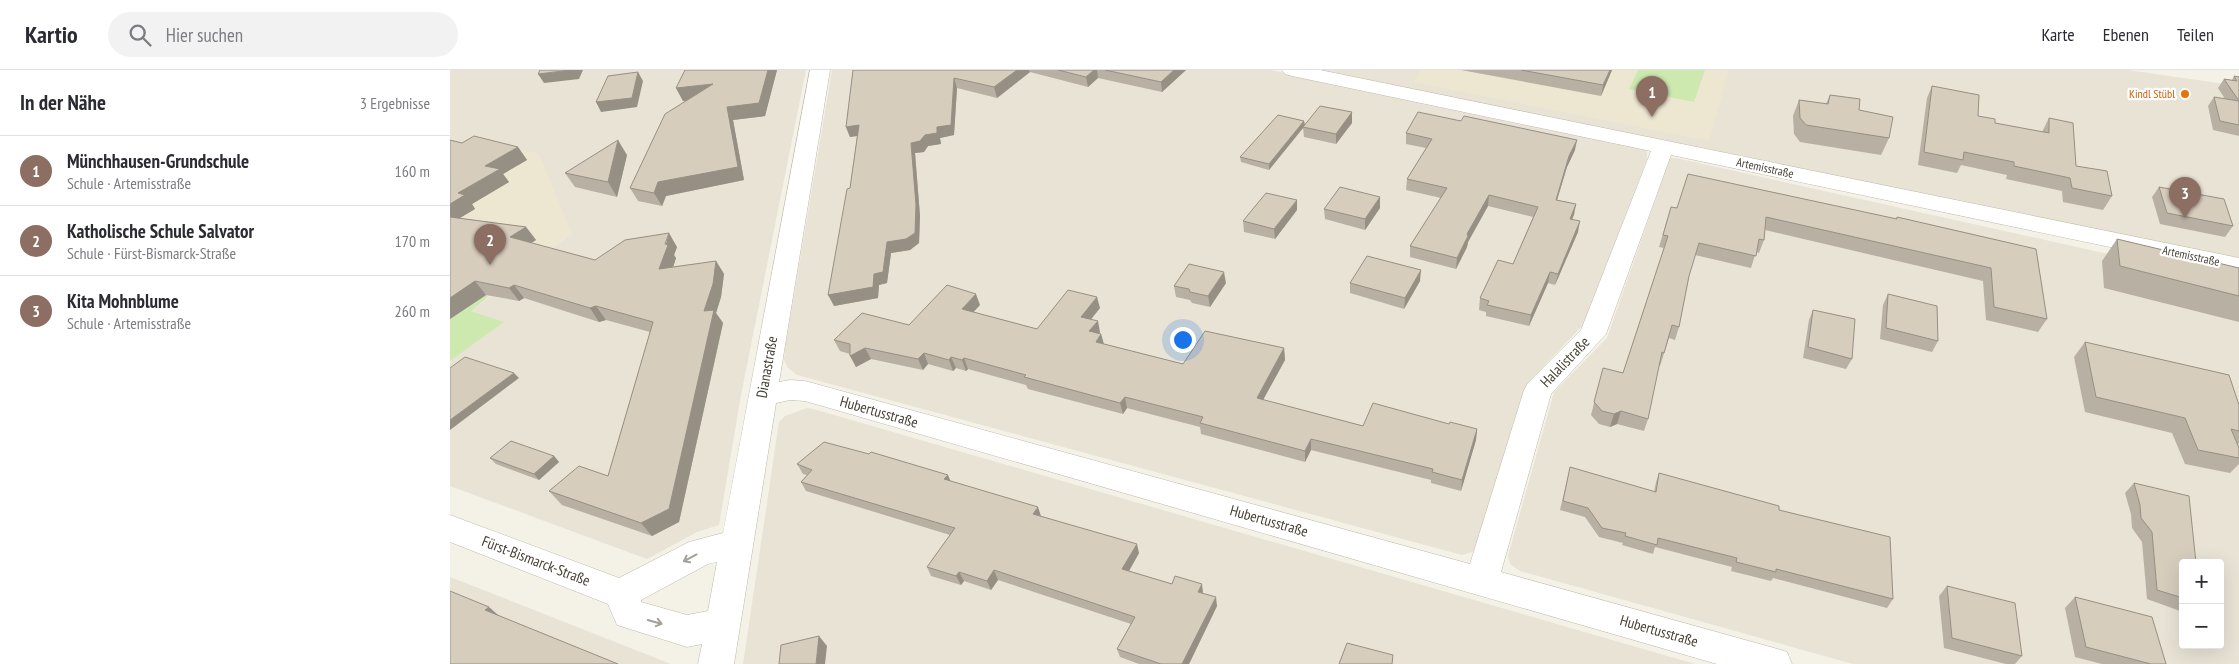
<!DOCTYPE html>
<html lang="de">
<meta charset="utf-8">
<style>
body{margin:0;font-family:"PT Sans Narrow",sans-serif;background:#f2f2f3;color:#2b2b33}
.controls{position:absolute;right:15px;bottom:15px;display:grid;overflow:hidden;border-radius:5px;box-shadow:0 5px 20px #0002}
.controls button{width:45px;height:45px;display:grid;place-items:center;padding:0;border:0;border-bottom:1px solid #e1e1e2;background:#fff;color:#2b2b33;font:25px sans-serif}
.you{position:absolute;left:732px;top:269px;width:18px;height:18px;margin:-12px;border:4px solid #fff;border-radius:50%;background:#1a73e8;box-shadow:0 0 0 8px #1a73e833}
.badge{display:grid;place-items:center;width:32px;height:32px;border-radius:50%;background:#0b8043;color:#fff;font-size:16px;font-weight:700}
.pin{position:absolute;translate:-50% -41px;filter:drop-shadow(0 1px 2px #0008)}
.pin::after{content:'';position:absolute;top:26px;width:18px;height:15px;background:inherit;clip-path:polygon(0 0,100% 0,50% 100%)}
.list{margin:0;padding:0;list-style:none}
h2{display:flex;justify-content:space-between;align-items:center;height:65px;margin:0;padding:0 20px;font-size:21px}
h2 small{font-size:16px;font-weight:400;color:#7c7c81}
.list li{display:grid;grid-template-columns:32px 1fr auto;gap:15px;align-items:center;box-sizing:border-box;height:70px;padding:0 20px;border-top:1px solid #e1e1e2}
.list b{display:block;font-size:19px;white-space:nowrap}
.list p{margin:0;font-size:16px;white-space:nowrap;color:#7c7c81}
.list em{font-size:16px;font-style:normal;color:#7c7c81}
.icon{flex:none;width:28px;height:28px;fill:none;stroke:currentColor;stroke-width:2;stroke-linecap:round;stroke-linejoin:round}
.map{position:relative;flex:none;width:1789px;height:594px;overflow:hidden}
header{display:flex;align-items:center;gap:30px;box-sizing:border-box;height:70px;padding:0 25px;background:#fff;border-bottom:1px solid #e1e1e2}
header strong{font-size:24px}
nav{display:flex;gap:28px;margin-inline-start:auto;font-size:18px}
.search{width:350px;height:45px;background:#f2f2f3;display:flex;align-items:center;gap:12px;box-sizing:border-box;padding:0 18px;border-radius:28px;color:#7c7c81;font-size:19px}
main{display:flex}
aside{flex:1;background:#fff}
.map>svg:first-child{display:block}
.residential{fill:#e8e3d5;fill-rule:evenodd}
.education{fill:#ede6d1}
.green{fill:#cde9b0}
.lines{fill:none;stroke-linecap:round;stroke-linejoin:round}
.minor-casing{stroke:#c0b9aa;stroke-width:1}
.minor{fill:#fff;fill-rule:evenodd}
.wall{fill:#b8b0a3}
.shaded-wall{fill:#969084}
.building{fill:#d6cdbd;stroke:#969084}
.oneway{stroke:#a3a09a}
.food-dot{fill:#e8710a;stroke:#fff;stroke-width:2}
.labels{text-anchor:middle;stroke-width:4.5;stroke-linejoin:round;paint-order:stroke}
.far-food-label{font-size:12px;fill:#c56008;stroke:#fff;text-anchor:end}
.far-street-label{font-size:12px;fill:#474136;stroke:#fff}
.street-label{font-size:15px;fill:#474136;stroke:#fff}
</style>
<header>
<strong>Kartio</strong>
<div class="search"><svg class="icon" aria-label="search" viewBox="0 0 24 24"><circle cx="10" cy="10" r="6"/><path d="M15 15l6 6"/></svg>Hier suchen</div>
<nav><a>Karte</a><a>Ebenen</a><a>Teilen</a></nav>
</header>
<main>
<aside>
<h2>In der Nähe<small>3 Ergebnisse</small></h2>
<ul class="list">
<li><span class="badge" style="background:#8d6e63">1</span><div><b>Münchhausen-Grundschule</b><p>Schule · Artemisstraße</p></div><em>160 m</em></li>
<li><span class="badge" style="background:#8d6e63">2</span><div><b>Katholische Schule Salvator</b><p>Schule · Fürst-Bismarck-Straße</p></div><em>170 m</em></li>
<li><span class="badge" style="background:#8d6e63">3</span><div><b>Kita Mohnblume</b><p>Schule · Artemisstraße</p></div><em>260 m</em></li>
</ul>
</aside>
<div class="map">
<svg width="1789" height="594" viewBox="0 0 1789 594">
<rect width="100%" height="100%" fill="#f4f1e7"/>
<!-- residential -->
<path class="residential" d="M0 0H356L291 325 269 455 247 462 197 489 0 416V291L53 252 21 241 122 163 0 73Z
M382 0H821L1182 75 1192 77 1197 82V89L1133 255 1077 314 1030 477 1022 482 1012 485 347 305 338 298 334 290 335 279Z
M870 0H1678L1789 16V189Z
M1220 88H1226L1789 213V594H1403L1070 501 1060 494 1058 486 1104 322 1157 268ZM1733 493H1770V575H1733Z
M357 338 367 340 1245 594H293L329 352 335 346Z
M0 507 221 594H0Z"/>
<!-- education -->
<path class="education" d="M971 0H1279L1259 71 963 12Z
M0 73H43L89 84 122 163 21 240 54 252 0 291Z"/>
<!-- green -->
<path class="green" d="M1188 0H1255L1244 32 1179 19Z
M36 224 38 227 21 241 54 252 0 291V249Z"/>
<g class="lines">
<defs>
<path id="minor" d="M360 0H380L329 312 340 310 355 311 1020 494 1074 320 1078 313 1131 260 1201 81 842 6 835 4 832 0H870L1789 188V204L1221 85 1156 264 1101 324 1051 502 1324 578 1337 582 1342 594H1267L355 331 340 330 326 333 284 594H248L252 574 237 577 167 555 158 534 0 472V445L169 508 239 472 273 463ZM267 492 258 541 237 545 191 532V530L258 494Z"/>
</defs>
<!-- minor casing -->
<use href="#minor" class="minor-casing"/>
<!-- minor -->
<use href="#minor" class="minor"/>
</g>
<!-- wall -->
<path class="wall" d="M235 0H327L315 46 283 50 294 110 216 126 212 136 188 131 180 118 235 31H233L226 18Z
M403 0H736L712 22 648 8 638 17 580 2 547 28 507 18 504 65 490 68 491 74 478 76 474 82 465 83 470 146 469 173 460 180 441 183 437 213 429 215 428 228 384 236 407 66 400 67 396 57Z
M1011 0H1162L1151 26Z
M1784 6 1789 7V66L1763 60 1758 36 1764 27 1775 29 1768 18 1774 9 1782 10Z
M1482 16 1528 46 1545 53 1592 62 1599 48 1626 96 1662 126 1653 140 1613 132 1612 121 1556 109 1557 105 1511 95 1507 103 1468 95 1477 28Z
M1380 25 1409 40 1439 68 1431 85 1350 72 1344 64 1343 46 1349 30 1376 34Z
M854 51 855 55 902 53 886 74 854 67 853 58 819 100 791 92 790 87Z
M956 63 1125 80 1117 97 1107 130 1126 134 1122 149 1128 162 1105 215 1098 213 1079 256 1036 246V242L1029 240 1030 228 1063 194 1083 147 1038 136 1018 172 1017 177 1006 199 960 187V176L991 128 956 120 957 109 976 78 956 74Z
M0 70 12 73 68 77 77 90 53 104 59 112 22 134 25 139 9 148 76 157 86 170 81 173 145 190 227 177 224 185 226 188 223 197 266 191 274 204 271 227 266 243 273 253 229 452 202 466 112 435 99 421 158 406 200 262 156 250 149 252 74 228 69 231 36 225 0 249Z
M177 85 167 127 125 117 115 103Z
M1709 117 1783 156 1775 167 1710 154 1702 127Z
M1221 137 1227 138 1446 149 1447 147 1586 179 1597 249 1588 262 1536 250 1533 211 1315 160 1314 170 1309 183 1306 182 1301 198 1245 185 1239 206 1229 257 1225 270 1219 268 1210 296 1209 295 1198 349 1194 361 1167 354 1160 357 1149 354 1141 345 1153 298 1173 303 1214 178 1209 177Z
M930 138 915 160 875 149 874 139Z
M847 140 825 169 794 162 793 151Z
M1667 169 1789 198V252L1654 218 1652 191Z
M970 211 954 239 900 223V213Z
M776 213 760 237 742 233 740 230 726 227 724 216Z
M1438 224 1488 271 1482 282 1430 269 1433 235Z
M530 235 523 242 587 259 650 238 641 249 650 262 649 264H651L654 274 733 294 834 278 835 290 813 330 913 356 999 354 1027 359 1026 370 1011 421 981 413V410L861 380 855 392 751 364 750 357 677 338 673 344 578 319 576 315 518 299 516 301 506 298 503 301 478 294 473 300 421 289 406 297 400 284 390 281 384 270 459 255Z
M1363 240 1402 289 1396 299 1353 288 1359 250Z
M1635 272 1789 335V373L1788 375 1789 378V394L1780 403 1735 394 1722 363 1635 342 1624 287Z
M104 386 109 392 89 410 46 394 40 388Z
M347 394 501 411 591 446 689 483 679 501 753 523 767 536 739 594H689L670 587 667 579 681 554 548 510 541 520 514 511 511 515 481 506 477 497 500 465 356 421 351 412 357 405 353 404Z
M1209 403 1329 440 1443 529 1437 538 1323 508 1321 511 1281 501 1282 497 1205 477 1203 484 1172 475 1173 473 1149 467 1135 447 1110 440 1118 406 1204 422 1206 412Z
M1684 413 1733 493V542L1697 529 1692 472 1682 458 1681 444 1675 423Z
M1497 516 1572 586 1565 594H1556L1494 578 1489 526Z
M1625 527 1716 594H1652L1625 587 1615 538Z"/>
<!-- shaded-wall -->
<path class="shaded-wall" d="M121 0H133L129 9 94 13 88 4Z
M318 0H327L315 46 283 50 294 110 216 126 212 136 204 123 208 112 277 37Z
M567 0H579L580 2 547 28 544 17Z
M644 0H647L648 8 638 17 636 7Z
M724 0H736L712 22 711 12Z
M1160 0H1162L1151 26 1153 15Z
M188 2 193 11 187 37 151 42 146 32Z
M504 8 507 18 504 65 490 68 491 74 478 76 474 82 465 83 470 146 469 173 460 180 441 183 437 213 429 215 428 228 384 236 378 225 424 204 437 172 461 73 475 65 487 57Z
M263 14 269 27 233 31 226 18Z
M902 42V53L886 74V64Z
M854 51 855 57H853V58L819 100V94Z
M409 55 413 65 400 67 396 57Z
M168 70 177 85 167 127 158 112Z
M1127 70 1125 80 1117 97 1104 140 1106 130 1119 86Z
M68 77 77 90 53 104 59 112 22 134 25 139 0 154V134L8 123 35 96Z
M1039 125 1038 136 1018 172 1017 177 1006 199 1007 188 1017 164Z
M930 127V138L915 160V149Z
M847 130V140L825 169 824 159Z
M1126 134 1124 145 1118 159 1120 149Z
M1130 151 1128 162 1105 215 1108 204Z
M76 157 86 170 70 180 60 167Z
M219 163 227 177 224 185 226 188 218 213 209 199Z
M266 191 274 204 271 227 266 243 273 253 229 452 202 466 191 453 254 241Z
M971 200 970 211 954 239 955 228Z
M774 202 776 213 760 237 758 226Z
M1100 202 1098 213 1079 256 1081 245Z
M25 211 36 225 0 249V228Z
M64 215 74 228 69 231 59 218Z
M526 224 530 235 516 250 512 239Z
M647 227 650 238 634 258 631 247Z
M146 236 156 250 149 252 140 238Z
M648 251 650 262 642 272 639 261Z
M651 264 654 275 646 272Z
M415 278 421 289 406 297 400 286Z
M834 278 835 290 808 339 807 328Z
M474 283 478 294 473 300 468 289Z
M501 287 506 298 503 301 499 290Z
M514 288 518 299 516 301 512 290Z
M64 303 69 308 0 360V350Z
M675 327 677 338 673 344 670 333Z
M1171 341 1167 354 1160 357 1164 344Z
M1027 359 1026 370 1011 421 1012 410Z
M861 369V380L855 392V381Z
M104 386 109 392 89 410 84 404Z
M498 405 502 415 494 409Z
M588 437 591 446 583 444Z
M687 474 689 483 675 508 672 499Z
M544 500 548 510 541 520 537 511Z
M509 502 514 511 511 515 506 506Z
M752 514 753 523 748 522Z
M766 527 767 536 739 594H732Z
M39 537 55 551 35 540Z
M369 566 377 576 375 594H366Z"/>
<!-- building -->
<path class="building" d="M90 0H121L88 4Z
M235 0H318L309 33 277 37 288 97 208 112 204 123 180 118 215 44 263 14 226 18Z
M403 0H567L544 17 504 8 501 55 487 57V63L475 65 470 71 461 73 466 135 465 163 456 169 437 172 433 202 424 204 423 217 378 225 397 119 400 118 409 55 396 57Z
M608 0H644L636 7Z
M655 0H724L711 12Z
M1071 0H1160L1153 15Z
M188 2 182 28 146 32 158 6Z
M1784 6 1789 7V55L1770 51 1764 27 1789 31 1774 9 1787 11Z
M1482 16 1529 25 1528 46 1545 49V53L1599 63V48L1623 53 1626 96 1657 101 1662 126 1622 118 1620 108 1564 96V92L1514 82 1513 90 1474 82Z
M1380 25 1410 29 1409 40 1443 47 1439 68 1356 55 1350 48 1349 30 1378 34Z
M870 36 902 42 886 64 853 57Z
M968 42 1011 51 1014 46 1127 70 1119 86 1106 130 1126 134 1120 149 1130 151 1108 204 1100 202 1081 245 1037 235 1039 231 1030 228 1048 190 1063 194 1088 137 1039 125 1017 164 1018 166 1007 188 960 176 997 118 957 109 982 69 956 63Z
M828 45 854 51 819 94 790 87Z
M24 66 68 77 35 96 50 99 8 123 15 125 0 134V70L12 73Z
M168 70 158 112 115 103Z
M1238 104 1447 149V147L1586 179 1597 249 1544 237 1541 198 1316 147 1314 170 1309 169 1306 186 1249 173 1239 206 1229 257 1222 255 1214 283 1212 282 1198 349 1171 341 1164 344 1152 341 1144 332 1153 298 1173 303 1218 166 1213 165 1221 137 1227 138Z
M890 117 930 127 915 149 874 139Z
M1709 117 1774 129 1783 156 1717 143Z
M816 123 847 130 824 159 793 151Z
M0 147 76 157 60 167 145 190 175 170 219 163 215 174 218 175 209 199 266 191 263 214 254 241 264 240 219 439 191 453 99 421 129 396 158 406 203 252 146 236 140 238 64 215 59 218 25 211 0 228Z
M1667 169 1789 198V226L1670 196Z
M917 186 971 200 955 228 900 213Z
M739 194 774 202 758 226 740 222 739 219 724 216Z
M497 215 526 224 512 239 587 259 618 220 647 227 631 247 648 251 639 261 651 264 646 272 733 294 755 261 834 278 807 328 913 356 923 333 999 354 1000 352 1027 359 1012 410 982 402 983 399 861 369 855 381 750 353 753 347 675 327 670 333 574 307 576 305 514 288 512 290 501 287 499 290 474 283 468 289 415 278 400 286V274L384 270 412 243 459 255Z
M1438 224 1487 236 1488 271 1436 258Z
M1363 240 1405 249 1402 289 1358 277Z
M1635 272 1779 305 1789 335V361L1781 359 1789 378V388L1748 380 1735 348 1646 327Z
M15 287 64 303 0 350V298Z
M61 371 104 386 84 404 40 388Z
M374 372 419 384 421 382 498 405 494 409 588 437 583 444 687 474 672 499 722 514 725 506 752 514 748 522 766 527 732 594H711L667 579 685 547 544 500 537 511 509 502 506 506 477 497 505 458 351 412 362 400 347 394Z
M1120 397 1206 422 1209 403 1329 436V440L1440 467 1443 529 1326 499V502L1286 492 1287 488 1208 468 1207 475 1175 466 1176 463 1152 458 1138 438 1113 431Z
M1684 413 1739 426 1746 493H1733V528L1707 520 1702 462 1691 448 1690 435Z
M1497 516 1565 533 1572 586 1502 568Z
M0 521 39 537 35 540 168 594H0Z
M1625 527 1702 547 1716 594H1701L1636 577Z
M369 566 366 594H329L331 575Z
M897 573 943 585 942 594H889Z"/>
<!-- one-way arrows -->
<defs><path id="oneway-shaft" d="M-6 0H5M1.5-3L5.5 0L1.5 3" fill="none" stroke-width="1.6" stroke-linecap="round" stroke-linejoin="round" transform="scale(1.25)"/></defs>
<g class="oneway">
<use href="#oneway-shaft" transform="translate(240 488) rotate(152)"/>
<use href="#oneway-shaft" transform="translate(205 552) rotate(16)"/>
</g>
<!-- markers -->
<circle class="food-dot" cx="1735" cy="24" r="5"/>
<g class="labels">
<!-- far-food labels -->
<g class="far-food-label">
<text x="1725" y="28">Kindl Stübl</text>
</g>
<!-- far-street labels -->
<g class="far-street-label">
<text transform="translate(1315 98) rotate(12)" y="4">Artemisstraße</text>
<text transform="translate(1741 186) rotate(12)" y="4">Artemisstraße</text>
</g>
<!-- street labels -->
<g class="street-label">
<text transform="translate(1115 292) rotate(-46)" y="5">Halalistraße</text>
<text transform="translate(317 297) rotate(-80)" y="5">Dianastraße</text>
<text transform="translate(429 342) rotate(16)" y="5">Hubertusstraße</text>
<text transform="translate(819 451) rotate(16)" y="5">Hubertusstraße</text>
<text transform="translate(86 491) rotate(21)" y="5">Fürst-Bismarck-Straße</text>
<text transform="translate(1209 561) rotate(16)" y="5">Hubertusstraße</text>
</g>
</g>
</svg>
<div class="controls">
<button>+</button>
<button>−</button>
</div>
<div class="you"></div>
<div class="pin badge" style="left:1202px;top:47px;background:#8d6e63">1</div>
<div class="pin badge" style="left:40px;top:195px;background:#8d6e63">2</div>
<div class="pin badge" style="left:1735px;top:148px;background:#8d6e63">3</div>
</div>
</main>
